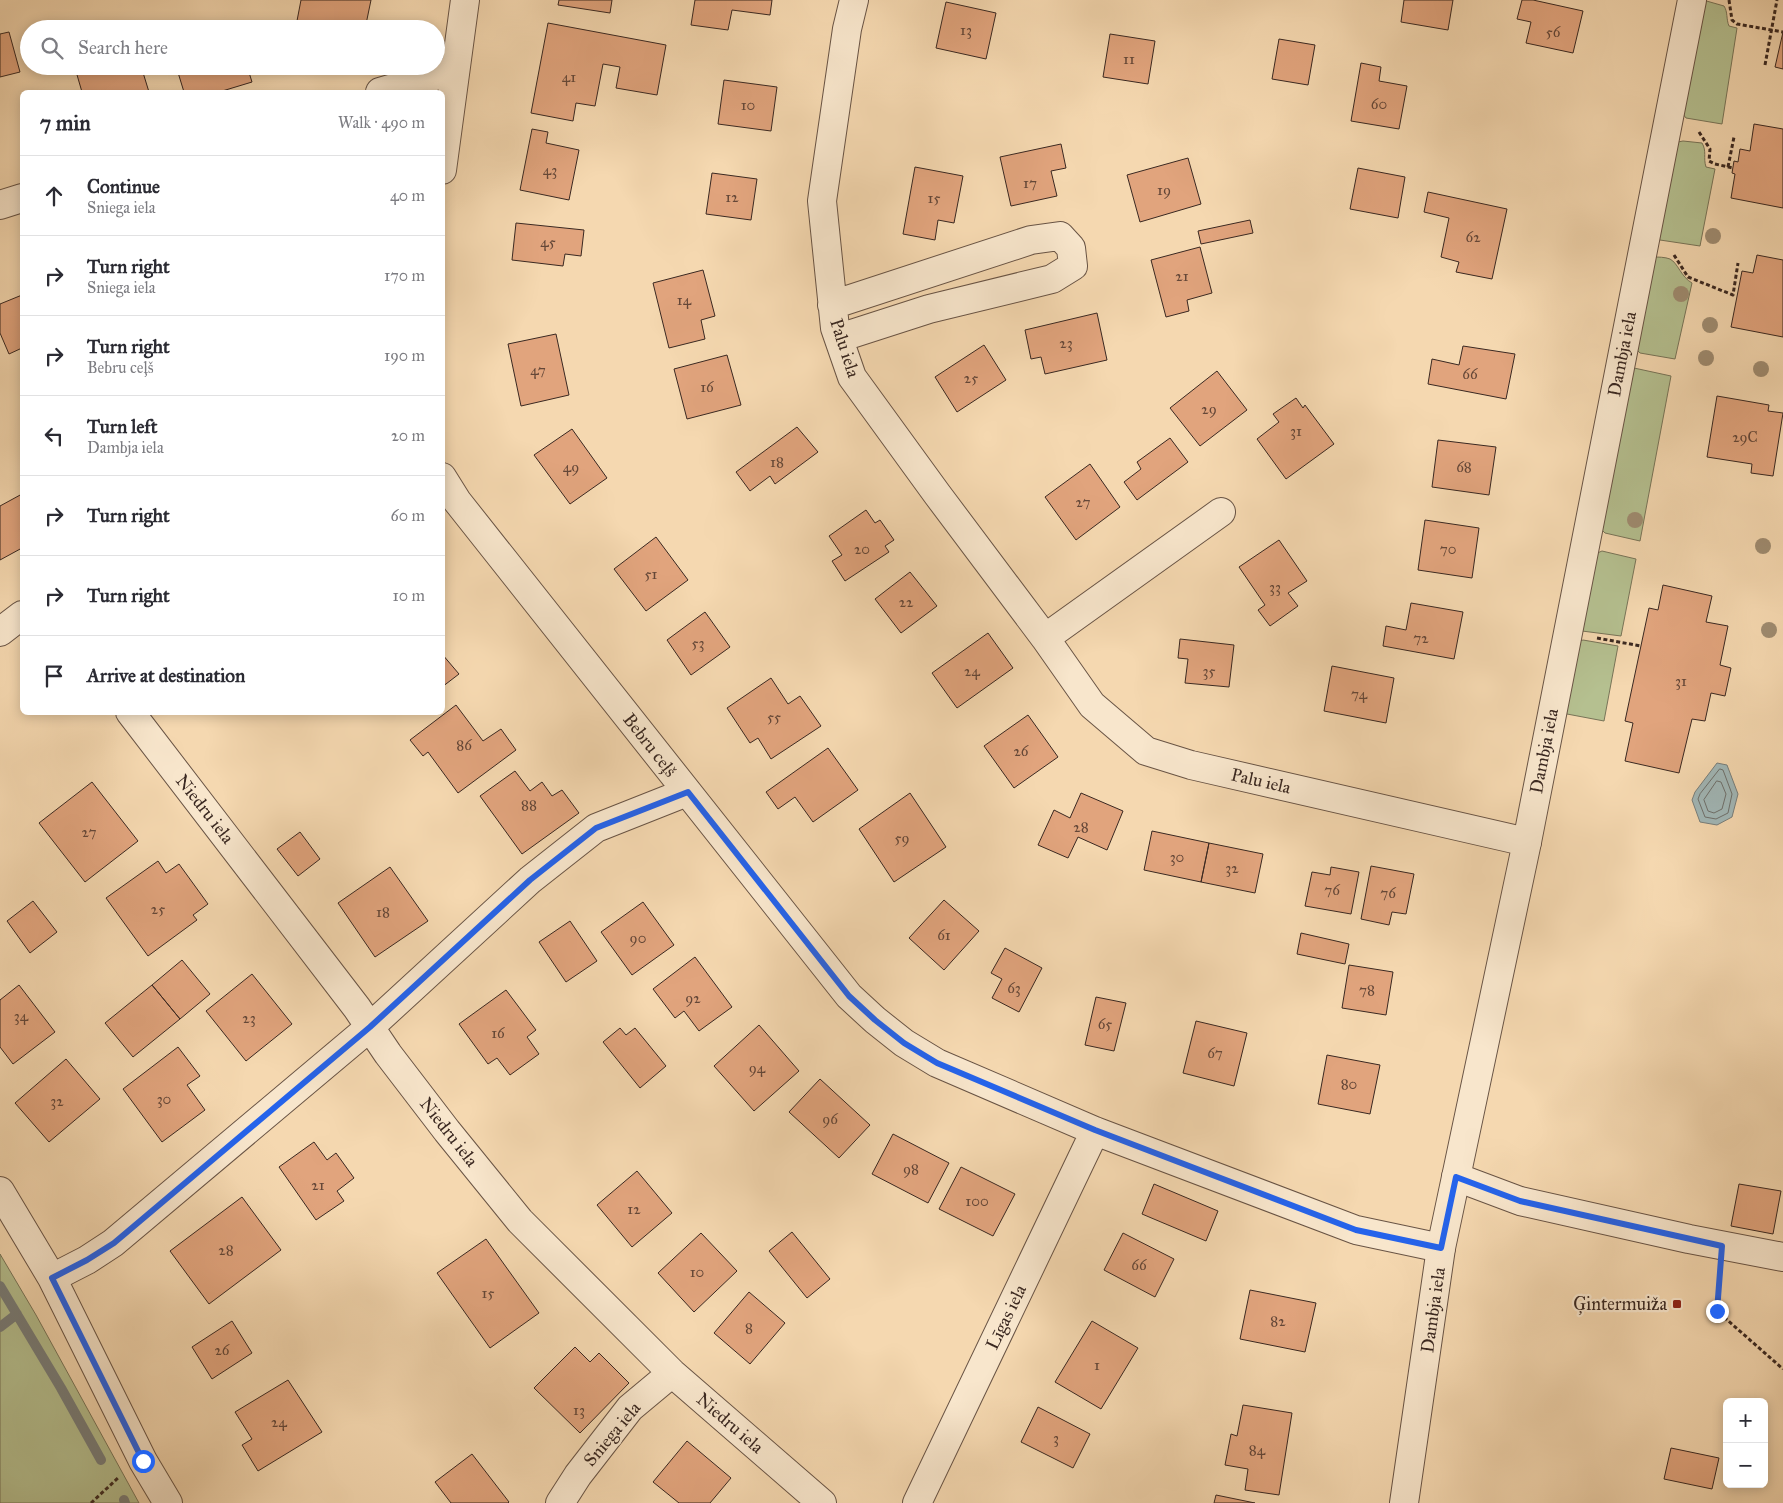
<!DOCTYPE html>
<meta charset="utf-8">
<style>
body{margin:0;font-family:"IM FELL Great Primer",serif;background:#f7f7f7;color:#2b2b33}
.controls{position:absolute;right:15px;bottom:15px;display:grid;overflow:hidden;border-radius:8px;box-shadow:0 2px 12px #0003}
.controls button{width:45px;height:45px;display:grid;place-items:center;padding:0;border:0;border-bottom:1px solid #e1e1e2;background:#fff;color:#2b2b33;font:25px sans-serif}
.stop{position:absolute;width:15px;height:15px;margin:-11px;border:4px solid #2563eb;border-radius:50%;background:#fff}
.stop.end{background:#2563eb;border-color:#fff;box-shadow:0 1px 5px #0008}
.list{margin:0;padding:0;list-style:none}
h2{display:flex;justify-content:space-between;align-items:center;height:65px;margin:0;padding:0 20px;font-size:21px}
h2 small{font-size:16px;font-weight:400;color:#7c7c81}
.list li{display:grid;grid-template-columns:32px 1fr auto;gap:15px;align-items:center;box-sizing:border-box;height:80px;padding:0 20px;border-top:1px solid #e1e1e2}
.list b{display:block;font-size:19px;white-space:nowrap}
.list p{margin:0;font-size:16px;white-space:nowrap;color:#7c7c81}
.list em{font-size:16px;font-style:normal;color:#7c7c81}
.icon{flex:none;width:28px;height:28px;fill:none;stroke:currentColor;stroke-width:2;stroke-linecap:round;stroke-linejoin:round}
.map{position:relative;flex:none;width:1783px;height:1503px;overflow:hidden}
.search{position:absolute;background:#fff;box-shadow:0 2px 12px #0003;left:20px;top:20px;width:425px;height:55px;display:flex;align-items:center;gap:12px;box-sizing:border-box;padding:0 18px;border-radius:28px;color:#7c7c81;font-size:19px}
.panel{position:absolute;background:#fff;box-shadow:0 2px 12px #0003;left:20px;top:90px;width:425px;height:625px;border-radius:8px}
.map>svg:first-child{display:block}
.green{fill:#b5c090;stroke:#787458}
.water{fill:#a1b7b7;stroke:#787e7b}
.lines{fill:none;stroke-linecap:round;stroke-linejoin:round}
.shore{stroke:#6e706c;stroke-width:1}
.stream{stroke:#787e7b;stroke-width:10}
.building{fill:#e1a47d;stroke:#3a2821}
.minor-casing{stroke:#695445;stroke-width:30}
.tertiary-casing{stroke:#695445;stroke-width:30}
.path{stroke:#3a2821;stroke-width:3;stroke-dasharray:4 2.5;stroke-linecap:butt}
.minor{stroke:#f8e6cc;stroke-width:28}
.tertiary{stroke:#f8e6cc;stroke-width:28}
.tree{fill:#9f8c71}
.route{stroke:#2563eb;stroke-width:6}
.poi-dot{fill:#8f2418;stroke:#f8e6cc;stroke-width:2}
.labels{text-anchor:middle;stroke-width:4.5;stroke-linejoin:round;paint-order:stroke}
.number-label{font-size:15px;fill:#644738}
.street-label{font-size:18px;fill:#3a2821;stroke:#f8e6cc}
.poi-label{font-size:18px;fill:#3a2821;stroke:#f8e6cc;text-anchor:end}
</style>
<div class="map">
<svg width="1783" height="1503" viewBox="0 0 1783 1503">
<rect width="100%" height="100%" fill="#f5d8b0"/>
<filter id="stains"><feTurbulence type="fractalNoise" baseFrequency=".004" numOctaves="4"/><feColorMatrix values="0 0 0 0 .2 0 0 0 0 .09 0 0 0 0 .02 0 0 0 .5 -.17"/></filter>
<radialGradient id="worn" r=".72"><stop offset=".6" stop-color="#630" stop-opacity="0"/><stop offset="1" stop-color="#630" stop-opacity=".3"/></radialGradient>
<!-- green -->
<path class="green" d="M1703 0 1724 6C1728 12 1726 19 1729 26L1737 28 1722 124 1686 118 1680 110Z
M1683 141 1702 143C1707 151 1703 158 1706 167L1715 169 1700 246 1660 240 1657 238 1678 142Z
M1653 257C1658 257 1665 257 1670 259 1678 263 1681 277 1692 283L1675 359 1640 353 1636 349Z
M1634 368 1671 376 1640 541 1605 533 1601 529 1631 373Z
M1602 551 1636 559 1621 636 1582 631 1595 554Z
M1583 640 1618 646 1604 721 1567 714 1563 711 1577 642Z
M0 1254 36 1315 139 1503H0Z"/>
<!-- water -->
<path class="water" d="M1717 763 1727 765 1738 794 1732 817 1717 825 1700 822 1692 800 1695 792Z"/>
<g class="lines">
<!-- shore -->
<path class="shore" d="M1720 769 1723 770 1732 794 1728 813 1716 819 1705 817 1698 799 1700 794Z
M1717 781 1721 782 1726 794 1722 809 1714 813 1708 811 1704 800Z"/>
<!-- stream -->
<path class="stream" d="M0 1286 61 1388 101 1460
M0 1327 17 1314
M124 1500 125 1503"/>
</g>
<!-- building -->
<path class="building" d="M301 0H371L365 29H310L296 26Z
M559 0H612L610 13 558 5Z
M695 0H772L770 15 732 10 728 30 691 25Z
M1404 0H1453L1448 30 1401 22Z
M1522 0H1533L1583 11 1573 53 1526 43 1531 22 1517 19Z
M946 2 996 13 986 59 936 48Z
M548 23 666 45 657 95 616 88 620 67 603 64 595 106 576 103 573 121 531 113Z
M9 32 20 72 0 77V34Z
M1783 32V69L1775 67Z
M1110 34 1155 41 1148 84 1103 77Z
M1279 39 1315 45 1308 85 1272 79Z
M1361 63 1381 67 1379 81 1407 86 1399 129 1351 121Z
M82 66H141L149 92H82L75 68Z
M176 66H247L252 82 219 92H184Z
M724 80 777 87 771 131 718 124Z
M1754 124 1783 129V208L1731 198 1735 174 1732 173 1734 161 1738 162 1740 149 1750 151Z
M532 129 548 132 546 143 579 150 569 200 520 190Z
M1061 144 1066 168 1051 171 1057 196 1011 206 1000 157Z
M1188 158 1201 204 1140 222 1127 175Z
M915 167 963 176 954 223 938 220 935 240 903 234Z
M1358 168 1405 177 1398 218 1350 209Z
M712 173 757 179 751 220 706 214Z
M1428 192 1507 209 1492 279 1456 272 1459 262 1441 257 1449 218 1424 212Z
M1250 220 1253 233 1201 244 1198 231Z
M516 223 584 230 581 256 565 254 563 266 512 260Z
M1200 247 1212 293 1187 300 1189 311 1166 317 1151 260Z
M1757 255 1783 260V337L1731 327 1742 271 1753 273Z
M703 270 715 316 701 320 705 339 669 348 653 283Z
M22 295V348L9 354 0 333V304Z
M1097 313 1107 360 1045 374 1041 357 1031 359 1025 330Z
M556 334 569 395 521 406 508 344Z
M984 345 1006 380 957 412 935 377Z
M1463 346 1515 354 1506 399 1428 384 1432 359 1459 365Z
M727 355 741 405 687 419 674 369Z
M1217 371 1247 410 1200 446 1170 408Z
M1717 396 1769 405 1768 411 1783 413 1773 476 1751 473 1752 464 1707 457Z
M1296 398 1303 408 1305 405 1334 444 1286 479 1257 439 1279 422 1273 414Z
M797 427 818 452 775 484 770 476 750 491 736 472Z
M572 429 607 478 570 504 534 455Z
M1170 438 1188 462 1137 500 1124 482 1141 469 1137 462Z
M1438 440 1496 447 1489 495 1432 487Z
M1090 464 1120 507 1076 540 1045 497Z
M22 494V548L0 560V506Z
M866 510 875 523 880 520 894 540 885 546 889 552 845 581 832 561 842 555 829 536Z
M1425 520 1479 528 1472 578 1418 570Z
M656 537 688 580 646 611 614 569Z
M1279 540 1307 581 1288 593 1298 606 1270 626 1258 610 1265 605 1239 567Z
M910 572 937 606 901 633 875 599Z
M1663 585 1712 596 1706 622 1728 626 1720 665 1731 668 1725 696 1711 693 1705 721 1692 719 1679 773 1625 761 1633 723 1625 721 1649 608 1658 610Z
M1411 603 1463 612 1454 659 1383 646 1386 626 1406 630Z
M705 612 730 647 691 675 667 640Z
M988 633 1013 668 957 708 932 673Z
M1180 639 1234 645 1229 687 1185 683 1188 659 1178 658Z
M442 654 459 674 442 687Z
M1332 666 1394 678 1386 723 1324 711Z
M771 678 788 704 800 696 821 726 771 759 758 738 750 743 727 708Z
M456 705 483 741 501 729 516 750 458 793 428 752 423 756 410 740Z
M1028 715 1058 757 1014 788 984 746Z
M828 748 858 790 813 822 795 797 778 809 766 792Z
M515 771 530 791 542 782 552 796 562 790 579 813 522 854 480 796Z
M92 782 138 841 85 882 39 823Z
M910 793 946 847 894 882 859 829Z
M1081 793 1123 811 1107 850 1078 837 1068 858 1038 845 1054 810 1070 818Z
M1152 831 1209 843 1201 882 1144 870Z
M300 832 320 859 298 876 277 849Z
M1209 843 1263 854 1255 893 1201 882Z
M158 861 166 873 179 864 208 904 193 915 197 920 148 956 106 898Z
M1371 866 1414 874 1406 914 1392 912 1389 925 1361 919Z
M390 867 428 921 375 957 338 903Z
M1331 867 1359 872 1351 914 1305 906 1312 872 1330 875Z
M944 900 979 931 944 970 909 938Z
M33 901 57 932 30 953 7 921Z
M643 902 674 945 632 975 601 932Z
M570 921 597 961 566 982 539 942Z
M1301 933 1349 944 1345 964 1297 954Z
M1005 948 1042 968 1019 1012 992 998 1002 979 991 973Z
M695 957 732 1007 699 1031 684 1011 675 1018 653 989Z
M182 960 210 994 180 1019 152 985Z
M1349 965 1393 972 1386 1015 1342 1008Z
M252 974 292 1024 246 1061 206 1011Z
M19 985 55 1032 13 1064 0 1047V1000Z
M152 985 180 1019 133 1057 105 1023Z
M506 990 536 1030 527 1037 539 1054 510 1075 497 1058 488 1064 459 1024Z
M1096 997 1126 1003 1114 1051 1085 1045Z
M1196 1021 1247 1033 1234 1086 1183 1073Z
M759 1025 799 1071 754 1111 714 1066Z
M620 1028 626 1035 635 1028 666 1066 640 1088 603 1042Z
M178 1047 200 1076 187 1085 205 1110 162 1142 123 1089Z
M1327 1055 1380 1065 1370 1114 1318 1104Z
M66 1059 100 1099 49 1142 15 1103Z
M820 1079 870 1125 839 1158 789 1112Z
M893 1134 949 1163 928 1203 872 1174Z
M314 1142 327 1160 336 1153 354 1178 337 1191 344 1201 316 1220 279 1167Z
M961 1167 1015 1194 993 1236 939 1209Z
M637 1171 672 1213 632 1247 597 1205Z
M1154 1184 1218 1211 1206 1241 1142 1214Z
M1739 1184 1781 1191 1773 1234 1731 1226Z
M242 1197 281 1250 209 1304 170 1251Z
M792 1232 830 1279 807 1298 769 1251Z
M701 1233 737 1271 694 1312 658 1273Z
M1123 1233 1174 1259 1155 1297 1104 1270Z
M486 1239 539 1313 490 1348 437 1273Z
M1250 1290 1316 1303 1305 1352 1240 1339Z
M749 1292 785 1323 750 1364 714 1333Z
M232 1321 252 1353 212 1379 192 1347Z
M1092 1321 1138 1348 1101 1409 1055 1382Z
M575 1347 590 1362 599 1353 629 1383 580 1433 534 1388Z
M288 1380 322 1432 258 1471 242 1445 252 1439 235 1412Z
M1243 1405 1292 1413 1279 1495 1245 1490 1248 1469 1225 1465 1231 1434 1237 1436Z
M1038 1407 1090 1434 1073 1468 1021 1442Z
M687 1441 731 1478 710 1503H679L653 1482Z
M1671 1448 1719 1458 1712 1489 1664 1479Z
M472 1454 509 1502 508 1503H451L435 1482Z
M1216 1495 1255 1503H1214Z"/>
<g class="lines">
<defs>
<path id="minor" d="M854 0 847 29 822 201 835 328 852 377 937 494 1045 638 1092 705 1146 751 1191 765 1527 842
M380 92 455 70
M442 170 465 0
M0 205 22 198
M832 305 1031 240 1060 236 1071 248 1073 266 1052 279 929 309 839 338
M442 477 457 501 849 996 875 1020 904 1043 937 1063 1095 1131 1356 1230 1441 1248
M0 632 22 615
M1045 638 1221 512
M130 712 357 1008 388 1054 447 1131 520 1221 672 1373 822 1503
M1456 1177 1520 1201 1689 1239 1783 1257
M0 1191 52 1278 143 1461 168 1503
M52 1278 87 1260 113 1243 370 1027 530 880 596 828 687 792
M560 1503 578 1475 630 1408 672 1373
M917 1503 1095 1131"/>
<path id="tertiary" d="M1404 1503 1441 1248 1527 842 1692 0"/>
</defs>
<!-- minor casing -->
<use href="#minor" class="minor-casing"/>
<!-- tertiary casing -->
<use href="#tertiary" class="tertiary-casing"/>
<!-- path -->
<path class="path" d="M1729 0 1732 20 1737 24 1783 32
M1765 65 1777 0
M1699 132 1710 149 1709 161 1715 164 1733 168
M1728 167 1734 137
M1674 255 1688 277 1733 295 1738 263
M1597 638 1641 646
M1720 1275 1717 1311 1783 1369
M91 1503 118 1478"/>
<!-- minor -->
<use href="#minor" class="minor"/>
<!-- tertiary -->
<use href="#tertiary" class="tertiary"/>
</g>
<!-- trees -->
<g class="tree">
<circle cx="1713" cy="236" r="8"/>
<circle cx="1681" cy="294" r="8"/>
<circle cx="1710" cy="325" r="8"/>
<circle cx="1706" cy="358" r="8"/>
<circle cx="1761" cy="369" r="8"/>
<circle cx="1635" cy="520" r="8"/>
<circle cx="1763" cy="546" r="8"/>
<circle cx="1769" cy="630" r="8"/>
</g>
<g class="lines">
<!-- route -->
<path class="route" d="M143 1461 52 1278 87 1260 114 1243 370 1027 530 880 596 828 688 792 849 996 875 1020 904 1043 937 1063 1095 1130 1356 1230 1441 1248 1456 1177 1520 1201 1722 1246 1717 1311"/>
</g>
<!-- markers -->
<rect class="poi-dot" x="1672" y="1299" width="10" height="10" rx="2.5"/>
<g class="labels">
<!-- number labels -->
<g class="number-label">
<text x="966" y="35">13</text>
<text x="1553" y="37">56</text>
<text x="1129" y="64">11</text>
<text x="569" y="82">41</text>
<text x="1379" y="109">60</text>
<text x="748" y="110">10</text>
<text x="550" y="175">43</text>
<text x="1030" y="188">17</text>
<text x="1164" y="195">19</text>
<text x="732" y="202">12</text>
<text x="934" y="203">15</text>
<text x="1473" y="242">62</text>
<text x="548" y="247">45</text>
<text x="1182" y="281">21</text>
<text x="684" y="305">14</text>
<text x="1066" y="348">23</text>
<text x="538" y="375">47</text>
<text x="1470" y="379">66</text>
<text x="971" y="383">25</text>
<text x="707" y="392">16</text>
<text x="1209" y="414">29</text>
<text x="1296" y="436">31</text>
<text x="1745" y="442">29C</text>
<text x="777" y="467">18</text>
<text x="571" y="472">49</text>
<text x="1464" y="472">68</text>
<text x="1083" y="507">27</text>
<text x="862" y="554">20</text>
<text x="1448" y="554">70</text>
<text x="651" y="579">51</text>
<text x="1275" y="592">33</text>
<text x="906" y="607">22</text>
<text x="1421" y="643">72</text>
<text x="698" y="648">53</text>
<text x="972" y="676">24</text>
<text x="1209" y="676">35</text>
<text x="1681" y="686">31</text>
<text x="1359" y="699">74</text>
<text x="774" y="722">55</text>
<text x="464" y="750">86</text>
<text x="1021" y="756">26</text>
<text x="529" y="810">88</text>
<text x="1081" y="832">28</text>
<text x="89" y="837">27</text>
<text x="902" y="843">59</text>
<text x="1177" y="862">30</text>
<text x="1232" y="873">32</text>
<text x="1332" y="895">76</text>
<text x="1388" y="898">76</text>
<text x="158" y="914">25</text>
<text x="383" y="917">18</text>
<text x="944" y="940">61</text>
<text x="638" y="943">90</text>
<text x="1014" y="993">63</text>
<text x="1367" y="995">78</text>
<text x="693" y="1003">92</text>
<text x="21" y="1021">34</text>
<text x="249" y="1023">23</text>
<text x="1105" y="1029">65</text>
<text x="498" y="1038">16</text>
<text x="1215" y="1058">67</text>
<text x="757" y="1073">94</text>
<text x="1349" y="1089">80</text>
<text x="164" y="1104">30</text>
<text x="57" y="1106">32</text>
<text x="830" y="1124">96</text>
<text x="911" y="1174">98</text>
<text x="318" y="1190">21</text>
<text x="977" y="1206">100</text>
<text x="634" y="1214">12</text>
<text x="226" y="1255">28</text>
<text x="1139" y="1270">66</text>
<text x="697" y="1277">10</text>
<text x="488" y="1298">15</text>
<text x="1278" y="1326">82</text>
<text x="749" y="1333">8</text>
<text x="222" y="1355">26</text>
<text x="1097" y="1370">1</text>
<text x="579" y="1415">13</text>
<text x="279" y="1427">24</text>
<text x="1056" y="1443">3</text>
<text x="1257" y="1455">84</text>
</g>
<!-- street labels -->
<g class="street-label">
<text transform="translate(845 348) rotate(72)" y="6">Palu iela</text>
<text transform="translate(1622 354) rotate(-79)" y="6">Dambja iela</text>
<text transform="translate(650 745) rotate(52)" y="6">Bebru ceļš</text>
<text transform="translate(1544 751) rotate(-79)" y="6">Dambja iela</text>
<text transform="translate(1261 781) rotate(13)" y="6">Palu iela</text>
<text transform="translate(205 809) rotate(52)" y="6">Niedru iela</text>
<text transform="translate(449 1132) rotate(52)" y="6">Niedru iela</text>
<text transform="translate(1433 1310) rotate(-82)" y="6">Dambja iela</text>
<text transform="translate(1006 1317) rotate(-64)" y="6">Līgas iela</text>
<text transform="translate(730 1423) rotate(41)" y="6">Niedru iela</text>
<text transform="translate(612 1434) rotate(-50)" y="6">Sniega iela</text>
</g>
<!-- poi labels -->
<g class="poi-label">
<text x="1667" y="1310">Ģintermuiža</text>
</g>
</g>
<rect width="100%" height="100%" filter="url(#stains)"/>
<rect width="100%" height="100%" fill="url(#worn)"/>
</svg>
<div class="controls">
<button>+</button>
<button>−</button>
</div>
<div class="stop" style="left:143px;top:1461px"></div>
<div class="stop end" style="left:1717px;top:1311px"></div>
<div class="search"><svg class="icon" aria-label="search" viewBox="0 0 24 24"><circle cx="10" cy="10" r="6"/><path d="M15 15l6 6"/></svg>Search here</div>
<section class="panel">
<h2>7 min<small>Walk · 490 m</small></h2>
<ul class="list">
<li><svg class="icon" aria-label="ahead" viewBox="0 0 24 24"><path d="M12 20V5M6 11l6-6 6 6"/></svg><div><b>Continue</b><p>Sniega iela</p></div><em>40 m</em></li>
<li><svg class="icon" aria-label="right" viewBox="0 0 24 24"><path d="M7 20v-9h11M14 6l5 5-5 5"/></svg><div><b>Turn right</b><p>Sniega iela</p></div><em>170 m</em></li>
<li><svg class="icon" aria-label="right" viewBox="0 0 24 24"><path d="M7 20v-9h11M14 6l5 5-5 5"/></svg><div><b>Turn right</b><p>Bebru ceļš</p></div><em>190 m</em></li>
<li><svg class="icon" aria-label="left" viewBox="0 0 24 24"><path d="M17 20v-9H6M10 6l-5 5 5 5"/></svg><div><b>Turn left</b><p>Dambja iela</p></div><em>20 m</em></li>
<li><svg class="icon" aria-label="right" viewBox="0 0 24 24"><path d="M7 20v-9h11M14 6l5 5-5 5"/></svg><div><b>Turn right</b></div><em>60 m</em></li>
<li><svg class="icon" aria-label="right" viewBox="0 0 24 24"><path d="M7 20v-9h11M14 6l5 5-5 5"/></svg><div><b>Turn right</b></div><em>10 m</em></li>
<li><svg class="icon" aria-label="arrive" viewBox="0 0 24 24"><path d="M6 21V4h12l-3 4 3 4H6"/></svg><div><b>Arrive at destination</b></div></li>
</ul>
</section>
</div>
